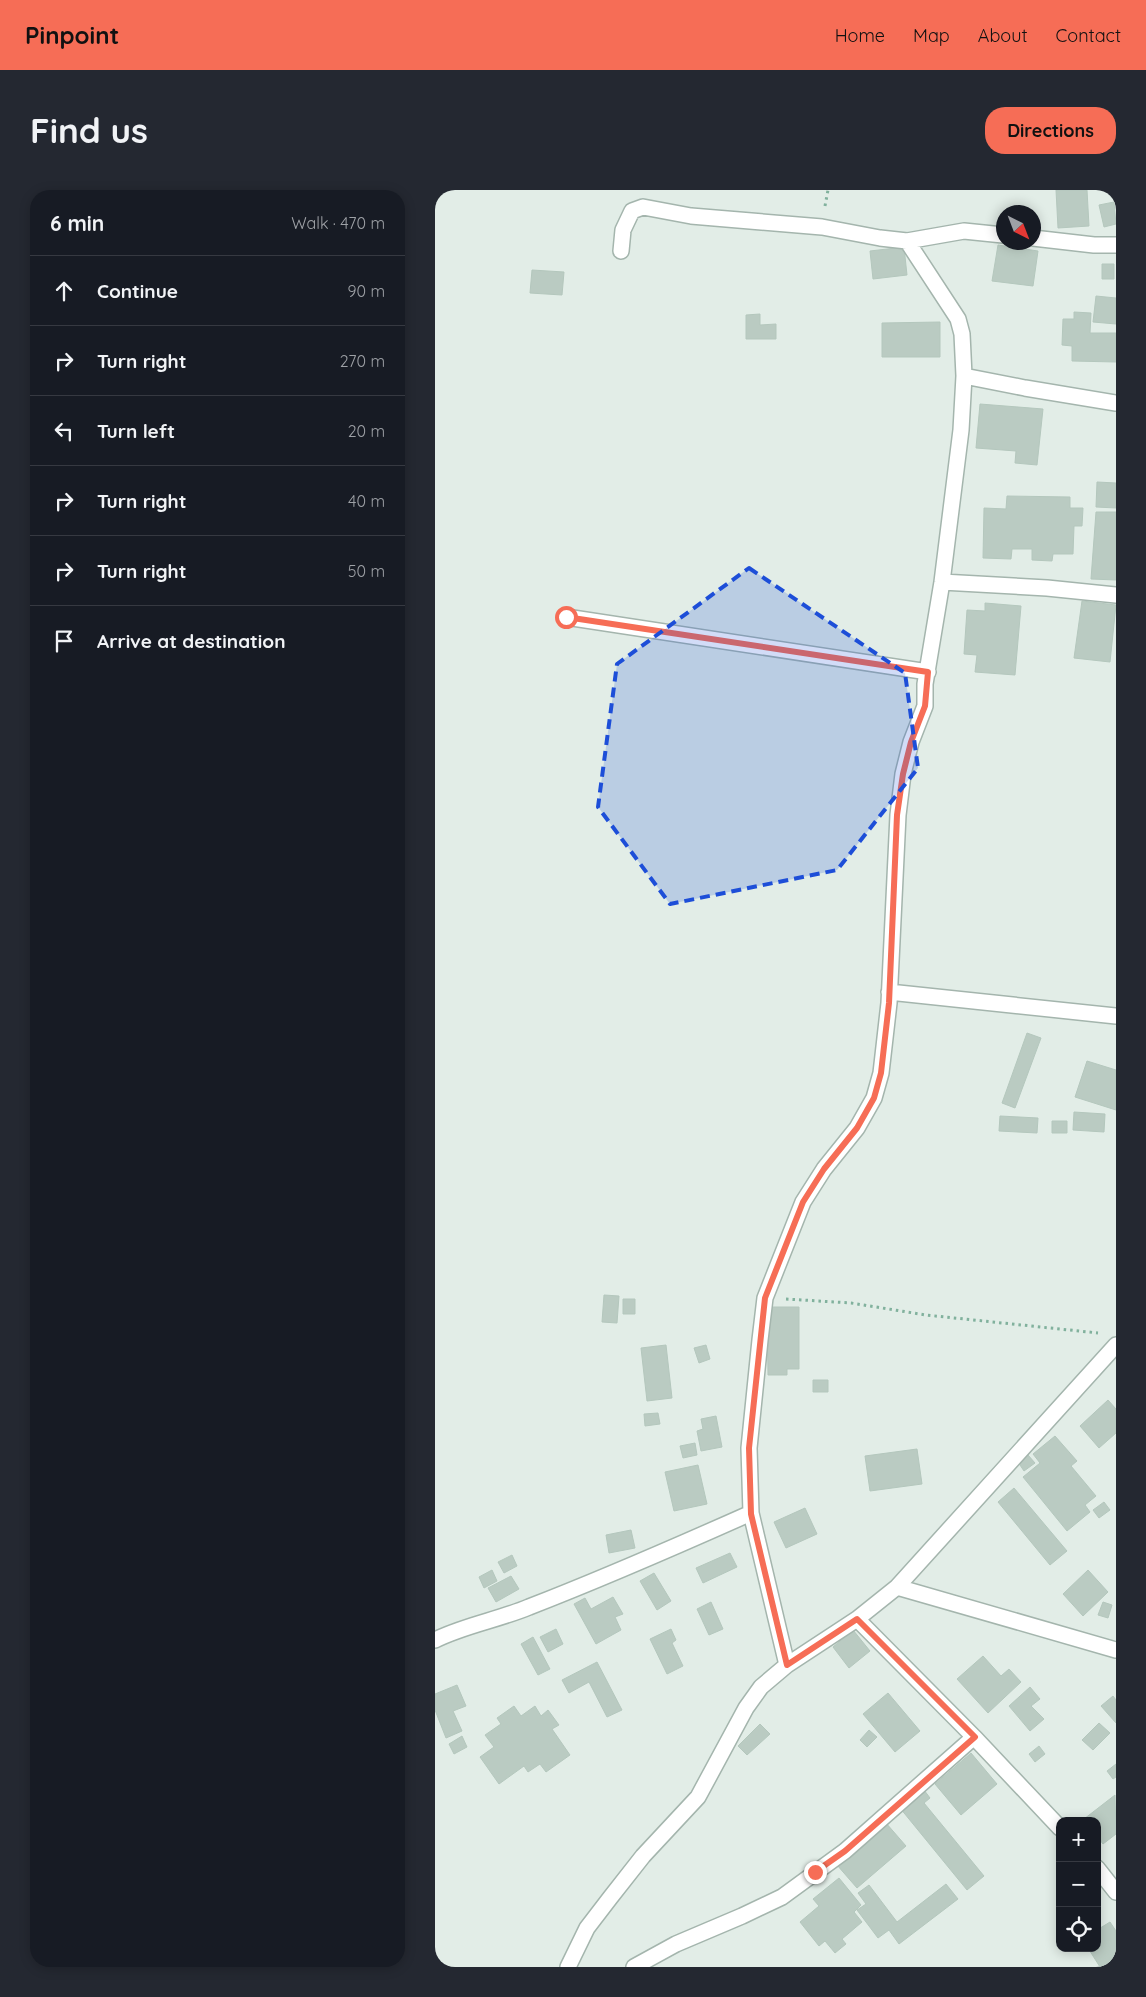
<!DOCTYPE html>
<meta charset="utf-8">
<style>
body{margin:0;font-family:Quicksand,sans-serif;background:#242831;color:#f1f3f6}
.controls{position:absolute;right:15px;bottom:15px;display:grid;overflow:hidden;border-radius:10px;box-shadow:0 2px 12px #0003}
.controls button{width:45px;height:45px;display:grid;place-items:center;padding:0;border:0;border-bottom:1px solid #363941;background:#171b24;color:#f1f3f6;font:25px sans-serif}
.compass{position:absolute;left:561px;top:15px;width:45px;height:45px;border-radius:50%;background:#171b24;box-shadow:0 2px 12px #0003;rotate:138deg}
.stop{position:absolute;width:15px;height:15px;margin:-11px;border:4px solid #f66d56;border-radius:50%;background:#fff}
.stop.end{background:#f66d56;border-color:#fff;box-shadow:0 1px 5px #0008}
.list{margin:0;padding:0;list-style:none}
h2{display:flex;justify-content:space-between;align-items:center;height:65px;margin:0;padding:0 20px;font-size:21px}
h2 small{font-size:16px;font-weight:400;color:#9ea1a6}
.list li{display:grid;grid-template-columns:32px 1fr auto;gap:15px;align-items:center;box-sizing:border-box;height:70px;padding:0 20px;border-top:1px solid #363941}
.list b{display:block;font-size:19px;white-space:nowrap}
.list em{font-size:16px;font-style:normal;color:#9ea1a6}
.icon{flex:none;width:28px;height:28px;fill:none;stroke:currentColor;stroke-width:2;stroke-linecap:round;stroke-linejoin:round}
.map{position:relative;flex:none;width:681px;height:1777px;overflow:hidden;border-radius:20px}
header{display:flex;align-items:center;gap:30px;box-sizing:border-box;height:70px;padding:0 25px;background:#f66d56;color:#111}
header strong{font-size:24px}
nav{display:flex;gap:28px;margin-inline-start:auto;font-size:18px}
.intro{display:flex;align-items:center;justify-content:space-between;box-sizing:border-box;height:120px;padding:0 30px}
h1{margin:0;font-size:35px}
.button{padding:12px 22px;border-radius:20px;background:#f66d56;color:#111;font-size:18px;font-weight:700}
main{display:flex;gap:30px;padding:0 30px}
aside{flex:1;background:#171b24;border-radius:20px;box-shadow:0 2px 12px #0003}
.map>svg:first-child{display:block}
.building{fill:#bacbc2;stroke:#b4c7bd}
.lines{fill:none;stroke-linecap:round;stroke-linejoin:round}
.minor-casing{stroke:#a4b5ad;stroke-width:18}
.path{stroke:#81b19d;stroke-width:3;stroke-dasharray:2.5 4;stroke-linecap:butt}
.minor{stroke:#fff;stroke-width:15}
.route{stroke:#f66d56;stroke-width:6}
.marked{fill:#1d4ed8;fill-opacity:0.2;stroke:#1d4ed8;stroke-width:4;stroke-dasharray:10 6;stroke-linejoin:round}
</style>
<header>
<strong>Pinpoint</strong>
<nav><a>Home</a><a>Map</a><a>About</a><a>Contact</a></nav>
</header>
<div class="intro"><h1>Find us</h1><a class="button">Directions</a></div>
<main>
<aside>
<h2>6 min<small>Walk · 470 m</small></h2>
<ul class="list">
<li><svg class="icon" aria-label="ahead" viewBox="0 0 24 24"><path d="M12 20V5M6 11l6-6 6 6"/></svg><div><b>Continue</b></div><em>90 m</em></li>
<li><svg class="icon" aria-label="right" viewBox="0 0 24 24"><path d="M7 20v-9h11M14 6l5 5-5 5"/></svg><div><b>Turn right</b></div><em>270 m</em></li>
<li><svg class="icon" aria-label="left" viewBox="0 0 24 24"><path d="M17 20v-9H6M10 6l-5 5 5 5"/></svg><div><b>Turn left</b></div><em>20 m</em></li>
<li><svg class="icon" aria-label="right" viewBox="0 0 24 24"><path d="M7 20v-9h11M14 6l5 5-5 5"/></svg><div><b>Turn right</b></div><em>40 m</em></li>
<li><svg class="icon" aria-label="right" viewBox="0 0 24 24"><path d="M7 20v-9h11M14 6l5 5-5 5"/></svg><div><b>Turn right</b></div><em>50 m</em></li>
<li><svg class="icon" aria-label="arrive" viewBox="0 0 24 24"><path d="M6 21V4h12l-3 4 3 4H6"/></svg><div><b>Arrive at destination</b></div></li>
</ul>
</aside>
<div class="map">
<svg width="681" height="1777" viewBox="0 0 681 1777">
<rect width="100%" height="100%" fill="#e2ede7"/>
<!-- building -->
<path class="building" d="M621 0H652L654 36 623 38Z
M679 12 681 34 669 37 664 15Z
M563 55 603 61 598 96 557 91Z
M469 57 472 85 438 89 435 61Z
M667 74H679V89H667Z
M97 80 129 82 127 105 95 103Z
M661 106 681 108V134L658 132Z
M639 122 656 123 655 143H681V172L637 171V156L627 155 628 129H639Z
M325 124V135L341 134V149H311V125Z
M505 132V167H447V133Z
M545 214 608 219 602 275 580 273 581 261 541 258Z
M662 292 681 293V318L661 317Z
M572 306 635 307V318H648L647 336H639L638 364H618L617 371 597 370V359H577L576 369 548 368 549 318 571 319Z
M661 322H681V390L656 389Z
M647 411 681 415 675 472 639 468Z
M550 413 586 416 580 485 540 482 542 465 529 464 532 420 550 421Z
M592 843 606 848 580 918 567 913Z
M652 871 681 880V920L640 907Z
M639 922 670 924 669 942 638 940Z
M565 926 603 928 602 943 564 941Z
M617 931H632V943H617Z
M169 1105 184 1106 182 1133 167 1132Z
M188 1109H200V1124H188Z
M332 1117H364V1179H352V1185H333Z
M231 1155 237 1208 212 1211 206 1158Z
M271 1155 275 1169 264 1173 259 1158Z
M378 1190H393V1202H378Z
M673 1210 681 1219V1243L664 1258 645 1236Z
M223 1223 225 1234 210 1236 209 1224Z
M281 1226 287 1257 266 1261 262 1241 268 1239 266 1229Z
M620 1246 642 1271 636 1276 661 1306 650 1315 655 1322 632 1341 588 1287 605 1273 598 1264Z
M260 1253 262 1265 248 1268 245 1256Z
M482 1259 487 1294 435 1301 430 1266Z
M593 1265 600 1273 589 1281 583 1272Z
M263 1275 272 1314 239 1321 230 1282Z
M579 1298 632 1361 615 1375 563 1312Z
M669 1312 675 1320 664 1328 658 1320Z
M370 1318 382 1344 351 1358 339 1332Z
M196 1340 200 1358 174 1363 171 1345Z
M295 1363 302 1377 268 1393 261 1378Z
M77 1365 82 1376 69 1383 63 1372Z
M57 1380 62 1391 49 1398 44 1387Z
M653 1380 673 1402 648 1426 628 1404Z
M219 1383 236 1411 222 1420 205 1391Z
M76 1386 84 1399 61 1412 53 1398Z
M178 1407 188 1424 180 1427 186 1440 161 1454 139 1414 150 1408 156 1419Z
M276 1412 288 1439 274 1445 262 1419Z
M668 1412 677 1415 673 1428 663 1425Z
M121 1439 128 1454 113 1462 105 1447Z
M236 1439 241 1450 237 1453 248 1476 232 1484 215 1449Z
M418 1440 435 1461 414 1478 398 1457Z
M98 1447 115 1479 103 1485 86 1454Z
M548 1466 566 1486 574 1479 586 1492 553 1523 522 1489Z
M162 1472 187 1520 172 1527 154 1492 134 1503 127 1490Z
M22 1495 31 1516 18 1521 27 1541 11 1548 0 1520V1504Z
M595 1497 605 1509 596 1516 609 1529 595 1541 574 1516Z
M453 1503 485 1541 460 1562 428 1524Z
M678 1506 681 1510V1533L666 1516Z
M79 1516 86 1526 100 1516 106 1526 113 1520 124 1535 117 1539 135 1565 111 1582 105 1574 93 1582 89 1576 64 1594 45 1567 59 1557 50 1545 66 1534 62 1528Z
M664 1533 675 1543 658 1560 647 1550Z
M325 1534 335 1544 312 1565 303 1556Z
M434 1540 442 1547 432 1557 425 1550Z
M27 1546 32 1557 19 1564 14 1554Z
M604 1556 610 1564 600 1572 594 1564Z
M536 1563 562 1594 526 1625 500 1594Z
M681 1574V1587L678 1589 672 1581Z
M489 1600 495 1608 489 1613 549 1686 532 1700 465 1618Z
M680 1605 681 1644 668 1654 662 1646V1631H650L649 1629Z
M451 1633 471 1656 422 1698 402 1675Z
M404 1688 426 1715 419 1722 427 1732 407 1749 411 1754 400 1763 390 1751 384 1756 365 1732 384 1716 378 1709Z
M511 1694 523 1709 464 1754 454 1740 443 1748 422 1720 431 1714 423 1703 434 1695 462 1732Z
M675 1732 681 1741V1777H665L653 1758H662V1740Z"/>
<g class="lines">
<defs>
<path id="minor" d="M598 48 659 55H681
M186 61 188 40 197 21 208 17 256 26 387 37 445 48 472 51 529 41 568 45
M529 186 590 198 681 213
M507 392 612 398 681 405
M131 427 493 482
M454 802 681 826
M462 1397 681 1460
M422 1429 539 1547 625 1638
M0 1450C30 1435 63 1430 94 1417 169 1388 242 1356 316 1323
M352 1475 316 1323 314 1258 325 1150 330 1108 368 1012 389 979 422 938 439 908 446 883 454 813 463 625 468 584 476 552 490 516V494L507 392 526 240 529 186 527 144 523 129 472 51
M662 1678 681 1702
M133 1777 152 1738 175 1708 208 1666 263 1607 311 1518 326 1497 352 1475 422 1429 462 1397 681 1155
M199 1777 241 1754 307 1726 347 1707 410 1661 539 1547"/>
</defs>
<!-- minor casing -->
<use href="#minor" class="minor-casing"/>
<!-- path -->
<path class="path" d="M390 16 393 0
M351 1109 416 1113 491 1125 663 1143"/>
<!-- minor -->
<use href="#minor" class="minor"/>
</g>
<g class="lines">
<!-- route -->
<path class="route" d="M131 427 493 482 490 516 476 552 468 584 462 625 454 813 446 883 439 908 422 938 389 979 368 1012 330 1108 314 1258 316 1324 352 1475 422 1429 540 1547 410 1661 380 1682"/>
</g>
<!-- marked area -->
<path class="marked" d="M314 378 470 483 483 578 402 680 235 714 163 617 182 474Z"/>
</svg>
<div class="controls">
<button>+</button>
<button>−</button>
<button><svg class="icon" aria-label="locate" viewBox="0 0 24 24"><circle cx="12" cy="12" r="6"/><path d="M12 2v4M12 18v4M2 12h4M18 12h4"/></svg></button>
</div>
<svg class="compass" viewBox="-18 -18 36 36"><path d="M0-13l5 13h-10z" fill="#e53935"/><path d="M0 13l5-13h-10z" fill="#9ea1a6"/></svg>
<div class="stop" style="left:131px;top:427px"></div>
<div class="stop end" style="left:380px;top:1682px"></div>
</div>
</main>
